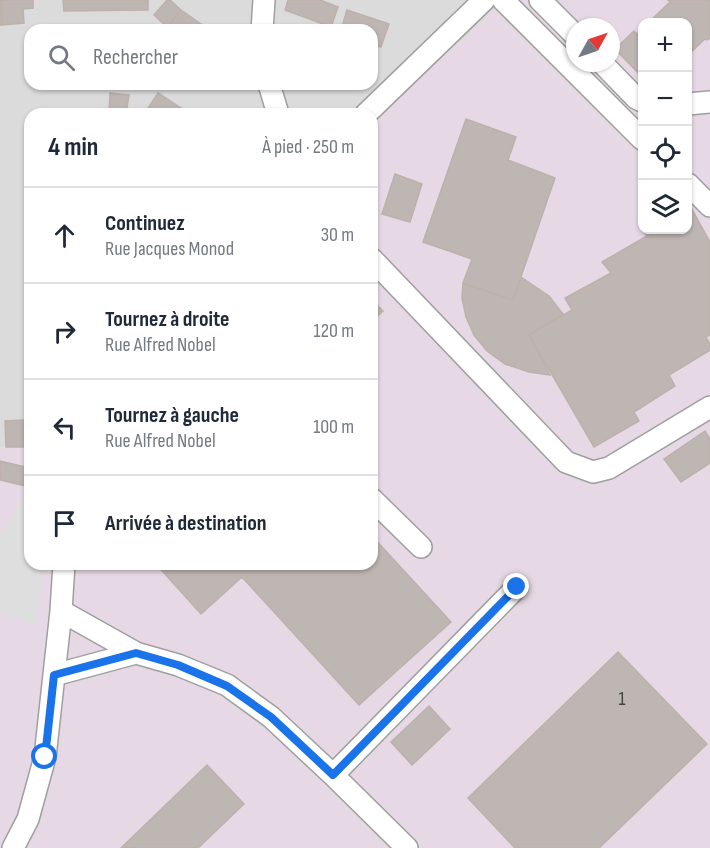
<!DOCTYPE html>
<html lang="fr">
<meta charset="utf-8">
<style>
body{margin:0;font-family:"Sofia Sans Condensed",sans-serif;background:#f2f2f3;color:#1f2937}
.controls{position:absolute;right:18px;top:18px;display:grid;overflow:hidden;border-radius:12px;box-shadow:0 2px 4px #0004}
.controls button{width:54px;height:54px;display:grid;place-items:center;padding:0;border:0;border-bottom:2px solid #e0e1e3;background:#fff;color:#1f2937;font:30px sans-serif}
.compass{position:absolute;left:566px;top:18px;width:54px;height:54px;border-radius:50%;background:#fff;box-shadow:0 2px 4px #0004;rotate:50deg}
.stop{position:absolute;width:18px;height:18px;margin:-14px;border:4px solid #1a73e8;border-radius:50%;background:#fff}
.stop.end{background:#1a73e8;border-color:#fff;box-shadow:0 2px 6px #0008}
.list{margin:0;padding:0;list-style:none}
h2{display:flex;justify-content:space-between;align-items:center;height:78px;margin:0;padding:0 24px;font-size:26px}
h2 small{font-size:20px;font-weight:400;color:#747a83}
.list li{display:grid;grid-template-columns:39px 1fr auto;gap:18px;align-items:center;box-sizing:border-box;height:96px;padding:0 24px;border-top:2px solid #e0e1e3}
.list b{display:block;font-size:22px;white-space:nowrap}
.list p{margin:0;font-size:20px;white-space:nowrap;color:#747a83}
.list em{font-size:20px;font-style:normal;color:#747a83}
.icon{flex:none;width:33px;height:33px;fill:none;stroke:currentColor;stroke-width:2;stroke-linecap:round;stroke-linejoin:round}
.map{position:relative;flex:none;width:710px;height:848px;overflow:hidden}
.search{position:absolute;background:#fff;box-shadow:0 2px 4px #0004;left:24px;top:24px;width:354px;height:66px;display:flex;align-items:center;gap:15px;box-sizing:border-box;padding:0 21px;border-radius:18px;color:#747a83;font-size:22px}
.panel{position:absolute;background:#fff;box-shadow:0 2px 4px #0004;left:24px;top:108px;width:354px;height:462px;border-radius:18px}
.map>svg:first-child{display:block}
.residential{fill:#dcdbdc;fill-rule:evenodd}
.industrial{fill:#e6d9e5;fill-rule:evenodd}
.parking{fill:#dedede}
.building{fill:#beb6b3;stroke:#beb0aa;stroke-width:1.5}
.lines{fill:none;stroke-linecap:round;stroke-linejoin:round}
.minor-casing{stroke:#9f9f9f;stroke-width:24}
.minor{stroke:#fff;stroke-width:21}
.route{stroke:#1a73e8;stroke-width:8}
.labels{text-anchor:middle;stroke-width:4.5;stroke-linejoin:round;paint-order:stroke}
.number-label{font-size:20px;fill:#464443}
</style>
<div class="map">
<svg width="710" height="848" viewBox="0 0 710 848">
<rect width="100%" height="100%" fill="#eeeae6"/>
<!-- residential -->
<path class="residential" d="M0 0H506L372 121V114H30V428L13 443 0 448ZM30 30H372V84H30Z"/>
<!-- industrial -->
<path class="industrial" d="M506 0H710V848H0V448L13 443 30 428V564H372V121ZM642 22H688V230H642ZM575 27H611V63H575Z"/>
<!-- parking -->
<path class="parking" d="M30 488V564H45L35 625 0 613V533Z"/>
<!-- building -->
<path class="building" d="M0 0H2L3 25H0Z
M2 0H33V8L23 9 24 23 3 25Z
M63 0H148V10L64 11Z
M167 0H170L181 10 167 27 154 15Z
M288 0H320L338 7 331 27 285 10Z
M668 0H710V38L707 40 705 39 688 55V22H649L670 2Z
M181 10 201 24 198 30H172L167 27Z
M347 10 389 24 381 47 372 44V30H341Z
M201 24 217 30H198Z
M642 29V77L615 49 634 31 637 34Z
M110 93 129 95 126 114 109 112Z
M158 93 190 114H144Z
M466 119 516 137 508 160 555 178 513 300 463 283 472 259 423 242Z
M395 174 422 184 410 222 382 214Z
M688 202 710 242V335L706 337 710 344V350L669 375 675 386 634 412 639 421 594 447 529 335 572 310 565 298 611 273 602 262 647 236 643 230H688Z
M521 277 549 296 563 314 529 335 550 375 529 372 505 364 487 351 474 335 466 317 462 298 463 283 513 300Z
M372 300 383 311 372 321Z
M24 420 25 447H6L5 421Z
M705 431 710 439V463L681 482 664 459Z
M0 461 30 468V487L0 480Z
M372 536 451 622 359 705 242 577 201 614 156 564H372Z
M618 652 707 744 599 848H515L468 798Z
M429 706 450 729 412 765 391 742Z
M207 765 244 804 198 848H121Z"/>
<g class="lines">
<defs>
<path id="minor" d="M503 0 642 139
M540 0 575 35
M262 30 264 0
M602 63 636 98 642 101
M269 84 278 114
M688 104 710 102
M366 114 484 0
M688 184 710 206
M372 259 566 462 593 472 609 468 710 407
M372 499 421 547
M61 611 136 653 178 665 227 685 271 717 333 775 407 848
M54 675 136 653
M333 775 517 587
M13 848 28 819 45 757 61 611 64 564"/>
</defs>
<!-- minor casing -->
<use href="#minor" class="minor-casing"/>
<!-- minor -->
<use href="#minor" class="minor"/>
</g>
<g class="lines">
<!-- route -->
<path class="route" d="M45 757 54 675 136 653 178 665 227 686 271 717 333 775 517 587"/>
</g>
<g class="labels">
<!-- number labels -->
<g class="number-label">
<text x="622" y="705">1</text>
</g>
</g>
</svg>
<div class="controls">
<button>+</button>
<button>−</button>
<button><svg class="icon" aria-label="locate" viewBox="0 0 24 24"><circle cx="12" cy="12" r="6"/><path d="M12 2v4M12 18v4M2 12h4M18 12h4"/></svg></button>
<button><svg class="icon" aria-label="layers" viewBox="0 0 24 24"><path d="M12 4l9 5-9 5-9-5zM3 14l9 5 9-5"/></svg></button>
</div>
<svg class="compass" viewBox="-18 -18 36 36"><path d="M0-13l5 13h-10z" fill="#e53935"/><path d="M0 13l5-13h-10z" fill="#747a83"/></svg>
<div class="stop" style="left:45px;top:757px"></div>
<div class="stop end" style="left:517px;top:587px"></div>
<div class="search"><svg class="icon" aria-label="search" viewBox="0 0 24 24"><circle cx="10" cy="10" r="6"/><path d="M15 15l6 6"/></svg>Rechercher</div>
<section class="panel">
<h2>4 min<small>À pied · 250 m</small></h2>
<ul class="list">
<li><svg class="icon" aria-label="ahead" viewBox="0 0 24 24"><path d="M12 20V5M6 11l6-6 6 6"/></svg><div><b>Continuez</b><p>Rue Jacques Monod</p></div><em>30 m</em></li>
<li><svg class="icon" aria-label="right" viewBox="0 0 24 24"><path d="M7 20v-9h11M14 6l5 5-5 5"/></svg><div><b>Tournez à droite</b><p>Rue Alfred Nobel</p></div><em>120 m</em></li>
<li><svg class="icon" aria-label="left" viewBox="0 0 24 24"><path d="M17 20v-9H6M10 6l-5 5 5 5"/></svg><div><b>Tournez à gauche</b><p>Rue Alfred Nobel</p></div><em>100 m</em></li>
<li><svg class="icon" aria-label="arrive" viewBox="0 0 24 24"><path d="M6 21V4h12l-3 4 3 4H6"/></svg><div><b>Arrivée à destination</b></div></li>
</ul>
</section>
</div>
